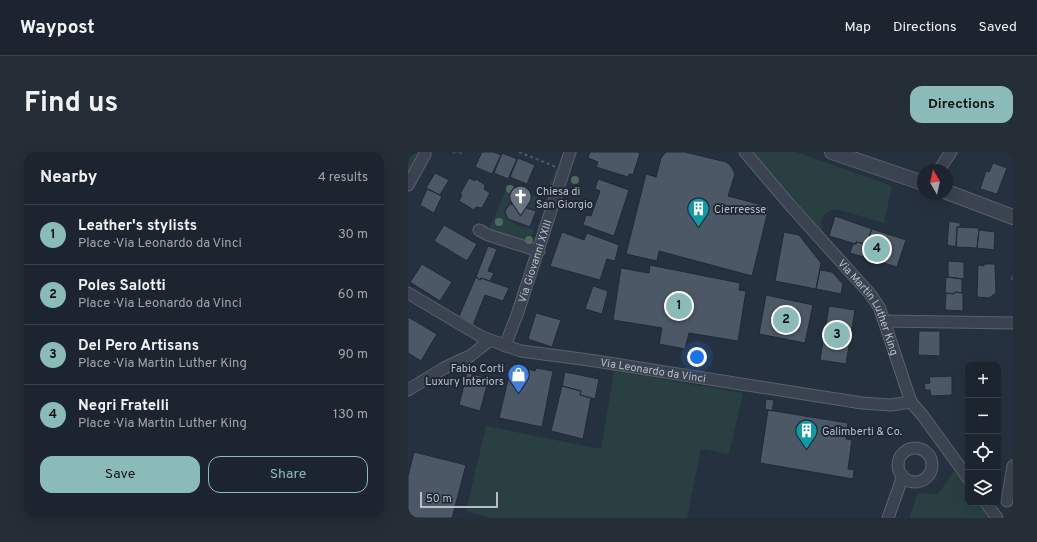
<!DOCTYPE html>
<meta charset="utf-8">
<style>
body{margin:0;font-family:Overpass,sans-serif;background:#252d37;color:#f1f3f6}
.controls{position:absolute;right:12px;bottom:12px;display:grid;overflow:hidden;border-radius:8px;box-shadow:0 4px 16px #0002}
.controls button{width:36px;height:36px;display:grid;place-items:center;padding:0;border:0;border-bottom:1px solid #3a424b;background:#1c252f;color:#f1f3f6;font:20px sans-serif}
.compass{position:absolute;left:509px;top:12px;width:36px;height:36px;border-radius:50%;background:#1c252f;box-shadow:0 4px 16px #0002;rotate:351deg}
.scale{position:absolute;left:12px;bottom:10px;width:78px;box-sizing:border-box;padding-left:4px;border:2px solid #b7bec9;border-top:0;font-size:11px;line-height:14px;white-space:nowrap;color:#b7bec9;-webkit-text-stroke:3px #1f2834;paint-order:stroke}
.you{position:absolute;left:289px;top:205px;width:14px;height:14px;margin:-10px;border:3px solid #fff;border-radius:50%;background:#1a73e8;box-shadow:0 0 0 6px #1a73e833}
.badge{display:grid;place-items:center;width:26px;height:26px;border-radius:50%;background:#8bbbb9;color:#111;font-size:13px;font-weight:700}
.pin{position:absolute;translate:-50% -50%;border:2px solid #fff;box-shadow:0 1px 4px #0006}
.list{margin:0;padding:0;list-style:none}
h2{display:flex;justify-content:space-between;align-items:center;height:52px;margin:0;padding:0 16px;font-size:17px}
h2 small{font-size:13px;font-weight:400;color:#a0a5aa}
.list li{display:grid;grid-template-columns:26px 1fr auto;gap:12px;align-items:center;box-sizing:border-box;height:60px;padding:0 16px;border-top:1px solid #3a424b}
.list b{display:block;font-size:15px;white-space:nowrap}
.list p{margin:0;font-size:13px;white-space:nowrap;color:#a0a5aa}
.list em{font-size:13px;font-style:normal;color:#a0a5aa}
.actions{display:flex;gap:8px;padding:12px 16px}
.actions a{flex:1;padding:9px 0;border:1px solid #8bbbb9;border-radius:12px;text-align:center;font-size:14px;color:#8bbbb9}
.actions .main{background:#8bbbb9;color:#111}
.icon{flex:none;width:22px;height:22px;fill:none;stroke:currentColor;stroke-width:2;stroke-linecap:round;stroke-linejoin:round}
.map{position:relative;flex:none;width:605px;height:366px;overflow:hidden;border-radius:12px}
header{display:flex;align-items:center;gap:24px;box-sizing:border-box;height:56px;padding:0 20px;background:#1c252f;border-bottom:1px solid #3a424b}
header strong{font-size:19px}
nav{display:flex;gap:22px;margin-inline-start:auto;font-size:14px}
.intro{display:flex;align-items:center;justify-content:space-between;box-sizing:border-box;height:96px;padding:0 24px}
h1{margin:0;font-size:28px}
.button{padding:10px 18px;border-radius:12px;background:#8bbbb9;color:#111;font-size:14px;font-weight:700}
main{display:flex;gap:24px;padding:0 24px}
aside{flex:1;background:#1c252f;border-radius:12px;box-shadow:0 4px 16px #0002}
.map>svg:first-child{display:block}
.green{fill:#293f41}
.building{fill:#4d5867;stroke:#212a36}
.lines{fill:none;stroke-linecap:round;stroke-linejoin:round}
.minor-casing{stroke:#58616c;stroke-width:13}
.tertiary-casing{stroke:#58616c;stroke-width:16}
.path{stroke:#495c5f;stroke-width:2;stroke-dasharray:3 3;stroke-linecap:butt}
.minor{stroke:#3a434f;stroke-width:11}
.tertiary{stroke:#3a434f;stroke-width:14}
.tree{fill:#4e6a5f}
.labels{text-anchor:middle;stroke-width:4;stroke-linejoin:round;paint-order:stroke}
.poi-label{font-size:11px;fill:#b7bec9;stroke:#1f2834;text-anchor:start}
.street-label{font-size:11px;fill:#b7bec9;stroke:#1f2834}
</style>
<header>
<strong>Waypost</strong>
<nav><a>Map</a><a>Directions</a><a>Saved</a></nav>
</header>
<div class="intro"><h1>Find us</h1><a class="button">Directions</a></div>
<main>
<aside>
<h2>Nearby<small>4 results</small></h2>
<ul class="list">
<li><span class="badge">1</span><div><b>Leather's stylists</b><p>Place · Via Leonardo da Vinci</p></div><em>30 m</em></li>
<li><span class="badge">2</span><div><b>Poles Salotti</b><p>Place · Via Leonardo da Vinci</p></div><em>60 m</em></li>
<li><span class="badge">3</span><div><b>Del Pero Artisans</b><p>Place · Via Martin Luther King</p></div><em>90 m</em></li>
<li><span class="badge">4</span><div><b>Negri Fratelli</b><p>Place · Via Martin Luther King</p></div><em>130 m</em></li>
</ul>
<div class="actions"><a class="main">Save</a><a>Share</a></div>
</aside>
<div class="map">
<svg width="605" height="366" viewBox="0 0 605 366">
<rect width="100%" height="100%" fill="#26313f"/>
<!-- green -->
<path class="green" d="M0 0H12L0 23Z
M345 0H388L484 34 476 71 428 57C416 59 411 67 414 79Z
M148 16 150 17 142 43 139 42Z
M100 34 136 48 132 59 105 51H102L97 56C94 71 115 74 126 78L122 91 81 77Z
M206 219 335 241 321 302 293 297 279 366H84L58 359 78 274 193 297Z
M547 318 560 337V351H570L581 366H501L510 341 530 342Z"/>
<!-- building -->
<path class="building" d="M41 0H55L54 3 48 1 47 3Z
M74 0H86L93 3 84 22 67 15Z
M182 0H229L232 1 225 23 221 22 220 25 188 15 190 10 180 6Z
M258 0H277L318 10 323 14 327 22 320 44 361 55 344 124 251 99 249 109 218 102 238 22 248 25 253 6Z
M94 1 109 7 100 27 86 21Z
M110 6 127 13 119 32 102 25Z
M585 11 599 16 589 42 572 37 578 19 581 20Z
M27 21 41 28 32 43 18 36Z
M61 26 67 29 68 27 77 33 76 37 82 41 74 56 68 55 66 58 51 49 54 43 52 42Z
M190 27 221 38 206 84 175 73 178 63 183 64 192 39 187 37Z
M19 37 34 44 26 61 12 53Z
M102 52 109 53 128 59 122 75 100 67 97 60 98 57Z
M427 64 464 77 458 92 448 90V92L421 84Z
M541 69 552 71V75H549L548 95 539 93Z
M36 73 69 92 59 109 26 89Z
M549 75 571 76 569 96 548 95Z
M464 77 498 88 489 115 442 101 445 92H448V90L458 92Z
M571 78 587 80 586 98 569 96Z
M154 80 176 88 179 81 211 93 207 109 199 107 192 128 142 114Z
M376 80 391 83 413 111 408 137 367 129Z
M80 94 89 97 80 119 86 121 82 129 73 126 72 128 68 125Z
M540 109 556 110V127L540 125Z
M14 112 44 130 32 149 2 130Z
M576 112H587L588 141 581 146 569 145 570 113 576 114Z
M242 113 332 131 331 138 338 139 330 189 281 181 277 197 251 192 254 176 205 168 213 116 241 121Z
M412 118 424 120 435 132 433 142 408 137Z
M605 118V129L602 128Z
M68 125 72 128 73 126 101 136 95 149 77 143 65 173 51 164Z
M538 125 554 127V141L548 140 545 142 537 141Z
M185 134 200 139 194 162 177 157Z
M548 140 555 141V159L537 158 538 141 545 142Z
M358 143 405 153 397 191 351 182Z
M421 154 447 158 438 212 412 208Z
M128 161 153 168 144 195 120 187Z
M0 165 29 182 13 209 0 201Z
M511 179H532V204L510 203Z
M111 215 127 219 128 216 145 219 134 275 91 266 100 228 108 230Z
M157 220 191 227 187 247 172 243 173 239 154 234Z
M59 221 81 226 72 259 51 253Z
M544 224V243L523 244 522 238H517L516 232 522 231 521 225Z
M154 234 173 239 172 243 183 246 175 287 143 279Z
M358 247 366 248 364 259 357 257Z
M360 258 440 271 438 287 444 288 440 317 446 318 445 327 352 311Z
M6 300 58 313 44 366H0V324Z"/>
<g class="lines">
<defs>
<g id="minor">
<path id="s1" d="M337 0 382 53 463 143 471 155 476 169 503 250 515 264 560 326"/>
<path d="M531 18 543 0"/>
<path d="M0 33 17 2"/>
<path d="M71 78 80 83 131 99"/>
<path id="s2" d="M0 141 74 185 113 199 181 208 454 251 483 253 503 250"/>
<path d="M476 169 605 171"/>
<path id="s3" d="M97 194 110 160 162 0"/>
<path d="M0 238 36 216 62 204 81 189"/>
<circle cx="507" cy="313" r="17"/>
<path d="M599 349 605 314"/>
<path d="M578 351 589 366"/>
<path d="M480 366 495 324"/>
</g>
<path id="tertiary" d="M424 0 515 31
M539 40 605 65"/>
</defs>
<!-- minor casing -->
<use href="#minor" class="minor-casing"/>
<!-- tertiary casing -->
<use href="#tertiary" class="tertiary-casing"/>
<!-- path -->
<path class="path" d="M111 0 148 15"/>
<!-- minor -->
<use href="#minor" class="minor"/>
<!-- tertiary -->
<use href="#tertiary" class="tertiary"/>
</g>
<!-- trees -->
<g class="tree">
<circle cx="167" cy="28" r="4"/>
<circle cx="102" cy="37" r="4"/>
<circle cx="91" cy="70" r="4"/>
<circle cx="121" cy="88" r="4"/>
</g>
<!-- icons -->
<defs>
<symbol id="church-pin" viewBox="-11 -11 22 30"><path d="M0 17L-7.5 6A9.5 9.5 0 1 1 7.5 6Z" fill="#6b7280" stroke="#1f2834"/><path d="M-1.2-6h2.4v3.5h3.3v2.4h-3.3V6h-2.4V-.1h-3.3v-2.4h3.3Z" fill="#fff"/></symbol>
<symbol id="building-pin" viewBox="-11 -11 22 30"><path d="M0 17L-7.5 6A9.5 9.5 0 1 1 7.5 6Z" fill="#0f9aa8" stroke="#1f2834"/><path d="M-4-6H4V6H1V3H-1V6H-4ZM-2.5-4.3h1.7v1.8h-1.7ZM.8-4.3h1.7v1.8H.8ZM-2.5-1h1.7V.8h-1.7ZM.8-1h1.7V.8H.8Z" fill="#fff"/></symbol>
<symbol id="shop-pin" viewBox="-11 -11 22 30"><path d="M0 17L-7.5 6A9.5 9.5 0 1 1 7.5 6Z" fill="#3f7fe0" stroke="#1f2834"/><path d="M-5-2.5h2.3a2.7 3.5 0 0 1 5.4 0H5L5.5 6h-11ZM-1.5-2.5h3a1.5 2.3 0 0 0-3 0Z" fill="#fff"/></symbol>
</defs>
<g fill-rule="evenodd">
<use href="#church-pin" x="100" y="32" width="25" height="34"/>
<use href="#building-pin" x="278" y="44" width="25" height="34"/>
<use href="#shop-pin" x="98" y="210" width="25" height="34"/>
<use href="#building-pin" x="386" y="266" width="25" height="34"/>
</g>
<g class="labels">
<!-- poi labels -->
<g class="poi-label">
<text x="128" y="43">Chiesa di<tspan x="128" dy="13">San Giorgio</tspan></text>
<text x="306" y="61">Cierreesse</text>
<text x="96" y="220" text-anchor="end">Fabio Corti<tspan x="96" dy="13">Luxury Interiors</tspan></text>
<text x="414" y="283">Galimberti &amp; Co.</text>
</g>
<!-- street labels -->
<g class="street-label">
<text dy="4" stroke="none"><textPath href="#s3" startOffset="90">Via Giovanni XXIII</textPath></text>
<text dy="4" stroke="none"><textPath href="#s1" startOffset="200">Via Martin Luther King</textPath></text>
<text dy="4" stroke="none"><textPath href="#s2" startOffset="261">Via Leonardo da Vinci</textPath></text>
</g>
</g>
</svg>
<div class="controls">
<button>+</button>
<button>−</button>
<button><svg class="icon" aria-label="locate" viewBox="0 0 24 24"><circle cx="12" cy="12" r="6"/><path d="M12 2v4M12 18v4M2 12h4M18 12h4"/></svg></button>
<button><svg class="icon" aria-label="layers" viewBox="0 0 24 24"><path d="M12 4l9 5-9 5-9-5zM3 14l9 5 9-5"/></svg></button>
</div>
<svg class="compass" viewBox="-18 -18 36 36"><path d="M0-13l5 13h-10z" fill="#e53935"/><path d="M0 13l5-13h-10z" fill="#a0a5aa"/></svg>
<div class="scale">50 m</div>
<div class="you"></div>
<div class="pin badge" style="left:271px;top:154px">1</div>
<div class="pin badge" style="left:378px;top:168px">2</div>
<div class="pin badge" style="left:429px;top:183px">3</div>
<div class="pin badge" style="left:469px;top:97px">4</div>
</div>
</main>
